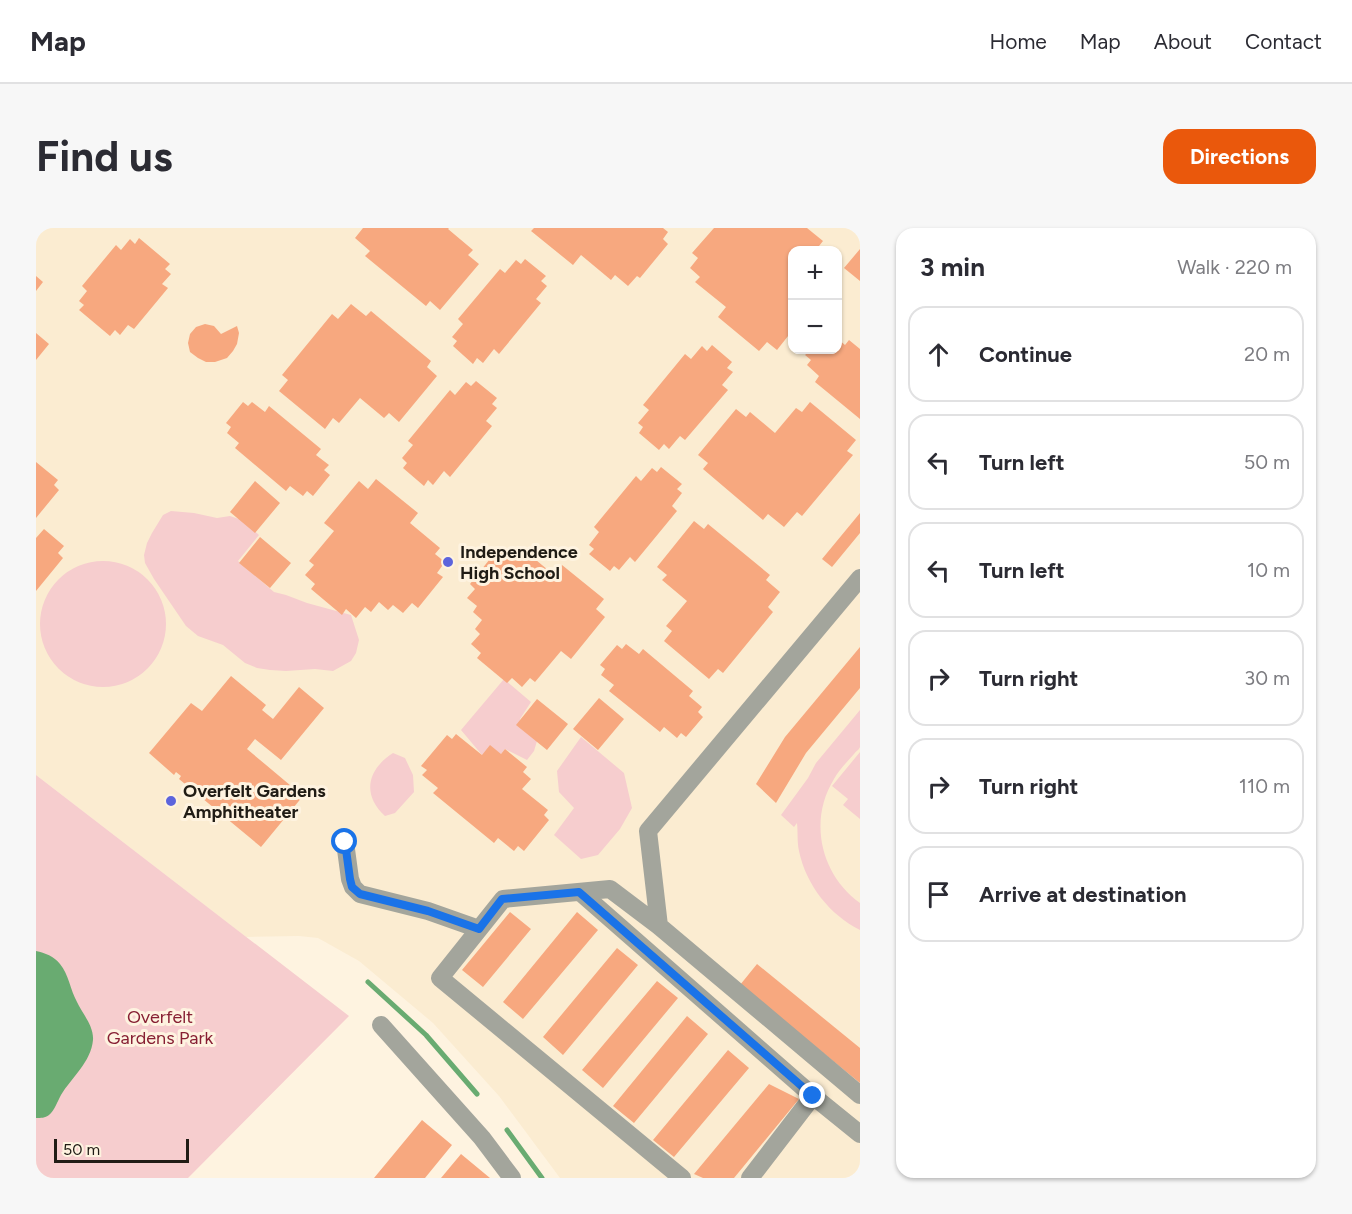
<!DOCTYPE html>
<meta charset="utf-8">
<style>
body{margin:0;font-family:Figtree,sans-serif;background:#f7f7f7;color:#2b2b33}
.controls{position:absolute;right:18px;top:18px;display:grid;overflow:hidden;border-radius:12px;box-shadow:0 2px 4px #0004}
.controls button{width:54px;height:54px;display:grid;place-items:center;padding:0;border:0;border-bottom:2px solid #e1e1e2;background:#fff;color:#2b2b33;font:30px sans-serif}
.scale{position:absolute;left:18px;bottom:15px;width:135px;box-sizing:border-box;padding-left:6px;border:3px solid #201c15;border-top:0;font-size:16px;line-height:21px;white-space:nowrap;color:#201c15;-webkit-text-stroke:4px #fef3e0;paint-order:stroke}
.stop{position:absolute;width:18px;height:18px;margin:-14px;border:4px solid #1a73e8;border-radius:50%;background:#fff}
.stop.end{background:#1a73e8;border-color:#fff;box-shadow:0 2px 6px #0008}
.list{margin:0;padding:0;list-style:none}
h2{display:flex;justify-content:space-between;align-items:center;height:78px;margin:0;padding:0 24px;font-size:26px}
h2 small{font-size:20px;font-weight:400;color:#7c7c81}
.list li{display:grid;grid-template-columns:39px 1fr auto;gap:18px;align-items:center;box-sizing:border-box;height:96px;margin:0 12px 12px;padding:0 12px;border:2px solid #e1e1e2;border-radius:18px}
.list b{display:block;font-size:22px;white-space:nowrap}
.list em{font-size:20px;font-style:normal;color:#7c7c81}
.icon{flex:none;width:33px;height:33px;fill:none;stroke:currentColor;stroke-width:2;stroke-linecap:round;stroke-linejoin:round}
.map{position:relative;flex:none;width:824px;height:950px;overflow:hidden;border-radius:18px}
header{display:flex;align-items:center;gap:36px;box-sizing:border-box;height:84px;padding:0 30px;background:#fff;border-bottom:2px solid #e1e1e2}
header strong{font-size:28px}
nav{display:flex;gap:33px;margin-inline-start:auto;font-size:21px}
.intro{display:flex;align-items:center;justify-content:space-between;box-sizing:border-box;height:144px;padding:0 36px}
h1{margin:0;font-size:42px}
.button{padding:15px 27px;border-radius:18px;background:#ea580c;color:#fff;font-size:21px;font-weight:700}
main{display:flex;gap:36px;padding:0 36px}
aside{flex:1;background:#fff;border-radius:18px;box-shadow:0 2px 4px #0004}
.map>svg:first-child{display:block}
.built{fill:#fbecd1;fill-rule:evenodd}
.green{fill:#f6cdce}
.water{fill:#69ab71}
.lines{fill:none;stroke-linecap:round;stroke-linejoin:round}
.stream{stroke:#69ab71;stroke-width:5}
.building{fill:#f7a87f}
.minor{stroke:#a3a59c;stroke-width:18}
.route{stroke:#1a73e8;stroke-width:8}
.poi-dot{fill:#5c64dc;stroke:#fef3e0;stroke-width:2}
.labels{text-anchor:middle;stroke-width:6;stroke-linejoin:round;paint-order:stroke}
.poi-label{font-size:18px;font-weight:bold;fill:#201c15;stroke:#fef3e0;text-anchor:start}
.park-label{font-size:18px;fill:#871f33;stroke:#fef3e0}
</style>
<header>
<strong>Map</strong>
<nav><a>Home</a><a>Map</a><a>About</a><a>Contact</a></nav>
</header>
<div class="intro"><h1>Find us</h1><a class="button">Directions</a></div>
<main>
<div class="map">
<svg width="824" height="950" viewBox="0 0 824 950">
<rect width="100%" height="100%" fill="#fef3e0"/>
<!-- built -->
<path class="built" d="M0 0H824V945L819 950H524L463 868 397 795 323 733 282 710 263 708 210 709 0 547ZM756 22H802V122H756Z"/>
<!-- green -->
<path class="green" d="M135 283 158 285 181 290 194 288 206 292 223 307 202 333 238 364 250 367 271 375 315 387 323 412 320 425 315 433 297 443 279 441 250 443 234 442 221 440 209 435 187 417 162 408 150 398 118 351 109 335 108 327 111 315 116 305 127 287Z
M4 396a63 63 0 1 1 126 0a63 63 0 1 1-126 0Z
M468 451 495 474 484 491 485 500 501 513 498 523 491 532 469 521 465 526 446 527 425 502Z
M824 482C824 489 824 513 824 519 823 522 820 523 818 526 811 534 803 542 798 551 772 593 785 647 824 675V702C794 687 770 657 763 623 761 614 762 604 761 595L758 599 745 587 772 550 780 535Z
M545 509 588 545 596 580 584 601 562 627 545 631 518 607 538 580 523 564 521 543Z
M824 524V591L807 577 812 571 796 558Z
M357 525 369 530 377 547 378 564 359 585 349 588C325 566 332 541 357 525Z
M0 547 313 788 152 950H0Z"/>
<!-- water -->
<path class="water" d="M0 723C9 725 18 728 24 736 33 747 34 761 41 774 46 785 58 798 57 812 55 834 36 849 25 867 21 874 19 882 13 887 9 890 5 890 0 890Z"/>
<g class="lines">
<!-- stream -->
<path class="stream" d="M332 754 390 807 441 866
M471 902 506 950"/>
</g>
<!-- building -->
<path class="building" d="M327 0H413L412 1 437 22 432 27 443 36 404 82 394 73 390 78 329 28 334 23 319 10Z
M498 0H627L632 4 627 11 632 16 604 50 601 48 592 58 579 47 575 52 545 27 537 37 495 3Z
M678 0H771L787 13 783 18 788 22H756V103L741 122 731 114 723 123 682 89 690 79 659 54 664 49 654 40 662 30 656 25Z
M103 10 134 36 129 41 135 46 126 56 132 60 98 101 92 97 84 107 79 102 74 108 43 82 48 77 43 73 51 63 46 58 80 17 85 22 94 11 99 16Z
M824 21V53L808 40Z
M489 31 510 48 505 53 511 58 500 71 505 75 463 126 458 121 447 135 441 130 437 136 417 118 421 113 416 109 427 96 422 91 464 41 469 45 480 32 485 36Z
M0 48 7 54 0 63Z
M315 76 330 88 335 83 395 133 391 139 401 148 363 194 353 185 348 190 324 170 303 195 297 190 289 201 243 163 252 152 246 147 296 86 302 91Z
M169 96 178 98 185 106 201 98 203 105 201 116 197 123 191 130 179 134H170L162 130 154 124 152 115 154 106 160 99Z
M0 105 13 116 0 132Z
M802 111 809 117 813 112 824 121V191L779 154 783 148 771 137 775 132 769 127 774 122H802Z
M676 117 696 134 691 140 697 144 686 157 692 162 649 212 644 208 633 221 628 216 623 222 603 205 607 199 602 195 613 182 607 177 649 126 655 131 666 118 671 123Z
M440 153 461 170 456 176 461 180 450 193 456 198 414 249 408 243 397 257 392 252 388 258 367 240 371 235 366 230 377 217 372 213 414 162 419 167 430 154 435 158Z
M207 174 212 178 216 174 229 184 233 178 285 221 280 227 293 237 288 242 294 247 277 268 271 263 267 268 254 258 250 263 199 220 203 215 191 205 195 199 190 195Z
M774 174 820 212 811 223 817 227 766 288 761 284 748 299 732 286 727 292 667 241 672 235 662 227 700 181 710 189 714 184 739 205 760 180 766 184Z
M0 234 22 252 18 257 23 262 0 290Z
M625 239 646 256 641 261 646 265 636 278 641 283 599 334 594 329 583 342 578 338 574 343 553 326 558 321 553 317 563 304 558 299 600 248 605 253 616 240 621 244Z
M340 251 382 285 374 295 404 320 399 326 409 334 401 345 407 349 382 380 376 375 367 385 357 377 352 382 343 374 335 384 329 379 320 390 310 381 306 387 275 361 279 356 269 347 278 337 273 333 298 303 288 295 323 253 332 261Z
M219 253 244 275 219 305 194 284Z
M824 285V305L796 339 786 331Z
M658 293 668 301 672 296 734 347 730 352 744 364 732 379 737 384 687 445 682 441 673 451 628 413 636 403 630 398 651 373 626 352 631 347 621 339Z
M8 301 28 318 22 325 27 330 0 363V310Z
M224 309 255 335 234 360 203 335Z
M473 319 483 327 488 322 518 347 526 337 568 371 560 381 569 389 535 431 525 423 499 454 494 450 486 459 476 450 471 455 441 430 445 425 435 416 444 406 439 401 446 392 437 384 441 378 431 370 439 361 434 356 461 322 467 327Z
M590 416 603 426 607 421 657 463 653 468 666 479 662 484 667 489 650 509 645 505 641 510 628 499 624 504 573 463 578 457 565 447 569 441 564 437 581 417 586 421Z
M824 419V460L770 525 740 575 720 556 749 509Z
M195 448 230 477 226 482 237 491 263 459 288 480 245 532 219 511 211 521 267 568 225 619 143 551 145 548 140 544 138 547 113 525 155 475 166 483Z
M563 470 588 491 562 522 537 501Z
M501 471 532 496 511 522 480 497Z
M420 506 446 527 454 517 465 526 469 521 491 539 487 544 495 551 486 561 512 582 508 587 513 592 488 623 482 618 478 623 462 610 458 615 397 565 402 560 386 547 391 542 385 538 411 507 416 511Z
M474 684 495 701 447 759 426 742Z
M541 684 562 702 487 791 467 774Z
M581 720 602 737 527 827 507 809Z
M721 736 824 820V855L704 757Z
M621 753 642 770 567 860 546 842Z
M651 788 672 806 598 895 577 878Z
M692 822 713 840 638 929 617 912Z
M733 856 763 871 698 950H667L658 946Z
M386 892 416 917 389 950H338Z
M425 926 454 950H405Z"/>
<g class="lines">
<!-- minor -->
<path class="minor" d="M309 614 314 651 317 659 324 666 392 683 443 701
M544 664 777 868 824 906
M623 698 612 603 824 350
M345 797 446 910 476 950
M646 950 404 750 467 671 574 661 623 698 824 867
M714 950 777 868"/>
</g>
<g class="lines">
<!-- route -->
<path class="route" d="M309 614 314 651 316 659 324 666 392 683 443 701 466 671 543 664 777 868"/>
</g>
<!-- markers -->
<g class="poi-dot">
<circle cx="412" cy="334" r="6"/>
<circle cx="135" cy="573" r="6"/>
</g>
<g class="labels">
<!-- poi labels -->
<g class="poi-label">
<text x="424" y="330">Independence<tspan x="424" dy="21">High School</tspan></text>
<text x="147" y="569">Overfelt Gardens<tspan x="147" dy="21">Amphitheater</tspan></text>
</g>
<!-- park labels -->
<g class="park-label">
<text x="124" y="795">Overfelt<tspan x="124" dy="21">Gardens Park</tspan></text>
</g>
</g>
</svg>
<div class="controls">
<button>+</button>
<button>−</button>
</div>
<div class="scale">50 m</div>
<div class="stop" style="left:309px;top:614px"></div>
<div class="stop end" style="left:777px;top:868px"></div>
</div>
<aside>
<h2>3 min<small>Walk · 220 m</small></h2>
<ul class="list">
<li><svg class="icon" aria-label="ahead" viewBox="0 0 24 24"><path d="M12 20V5M6 11l6-6 6 6"/></svg><div><b>Continue</b></div><em>20 m</em></li>
<li><svg class="icon" aria-label="left" viewBox="0 0 24 24"><path d="M17 20v-9H6M10 6l-5 5 5 5"/></svg><div><b>Turn left</b></div><em>50 m</em></li>
<li><svg class="icon" aria-label="left" viewBox="0 0 24 24"><path d="M17 20v-9H6M10 6l-5 5 5 5"/></svg><div><b>Turn left</b></div><em>10 m</em></li>
<li><svg class="icon" aria-label="right" viewBox="0 0 24 24"><path d="M7 20v-9h11M14 6l5 5-5 5"/></svg><div><b>Turn right</b></div><em>30 m</em></li>
<li><svg class="icon" aria-label="right" viewBox="0 0 24 24"><path d="M7 20v-9h11M14 6l5 5-5 5"/></svg><div><b>Turn right</b></div><em>110 m</em></li>
<li><svg class="icon" aria-label="arrive" viewBox="0 0 24 24"><path d="M6 21V4h12l-3 4 3 4H6"/></svg><div><b>Arrive at destination</b></div></li>
</ul>
</aside>
</main>
